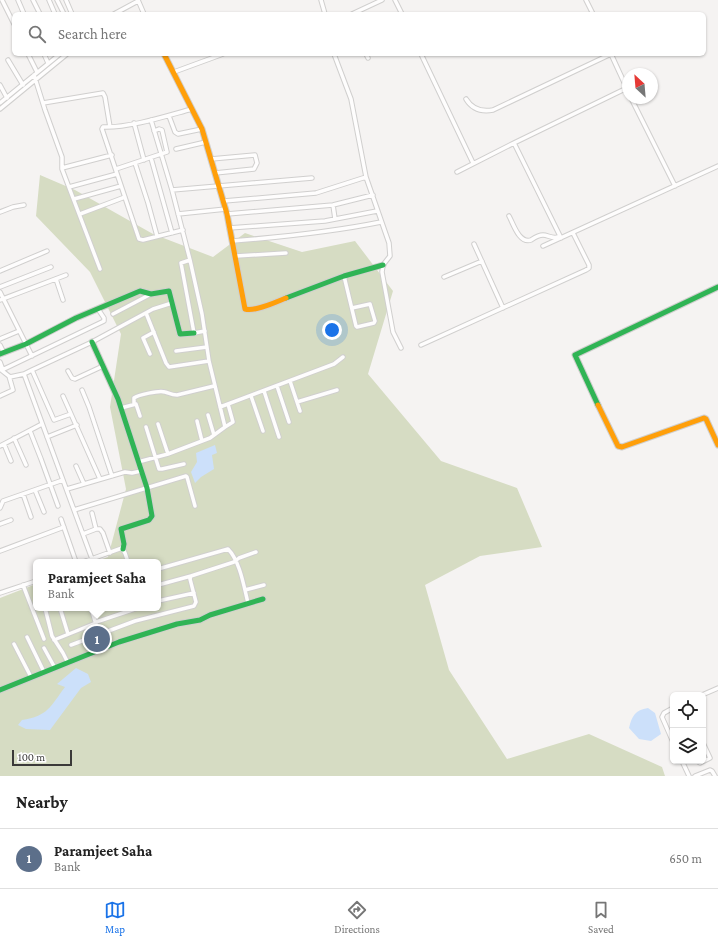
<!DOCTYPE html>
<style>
body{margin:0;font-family:"Crimson Pro",serif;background:#f2f2f2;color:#222}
.controls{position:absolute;right:12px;bottom:12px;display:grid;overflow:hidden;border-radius:6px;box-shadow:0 1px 3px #0004}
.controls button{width:36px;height:36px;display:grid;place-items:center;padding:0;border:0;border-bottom:1px solid #e0e0e0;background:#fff;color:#222;font:20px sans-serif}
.compass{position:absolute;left:622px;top:68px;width:36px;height:36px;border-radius:50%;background:#fff;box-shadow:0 1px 3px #0004;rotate:334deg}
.scale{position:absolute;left:12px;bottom:10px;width:60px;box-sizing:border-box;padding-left:4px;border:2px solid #3b3a39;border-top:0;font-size:11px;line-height:14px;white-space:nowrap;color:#3b3a39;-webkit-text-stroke:3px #fff;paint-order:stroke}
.you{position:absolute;left:332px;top:330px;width:14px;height:14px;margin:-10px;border:3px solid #fff;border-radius:50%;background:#1a73e8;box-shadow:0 0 0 6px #1a73e833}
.badge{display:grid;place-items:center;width:26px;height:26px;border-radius:50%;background:#1a73e8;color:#fff;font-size:13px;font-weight:700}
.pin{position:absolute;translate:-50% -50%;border:2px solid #fff;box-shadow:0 1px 4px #0006}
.popup{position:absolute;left:33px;top:559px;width:128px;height:52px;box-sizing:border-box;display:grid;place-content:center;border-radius:6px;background:#fff;filter:drop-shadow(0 1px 3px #0005);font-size:13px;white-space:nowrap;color:#767676}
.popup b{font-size:15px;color:#222}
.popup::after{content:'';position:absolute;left:50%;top:100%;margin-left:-8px;border:8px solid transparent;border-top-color:#fff}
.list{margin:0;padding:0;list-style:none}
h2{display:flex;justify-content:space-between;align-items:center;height:52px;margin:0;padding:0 16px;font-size:17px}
h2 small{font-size:13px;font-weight:400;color:#767676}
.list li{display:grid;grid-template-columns:26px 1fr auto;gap:12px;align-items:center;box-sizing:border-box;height:60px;padding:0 16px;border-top:1px solid #e0e0e0}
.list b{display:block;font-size:15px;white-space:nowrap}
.list p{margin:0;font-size:13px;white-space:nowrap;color:#767676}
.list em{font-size:13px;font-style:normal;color:#767676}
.icon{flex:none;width:22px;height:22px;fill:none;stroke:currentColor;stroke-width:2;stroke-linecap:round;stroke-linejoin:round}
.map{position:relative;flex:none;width:718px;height:776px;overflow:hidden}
.search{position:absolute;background:#fff;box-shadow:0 1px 3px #0004;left:12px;right:12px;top:12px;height:44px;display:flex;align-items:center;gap:10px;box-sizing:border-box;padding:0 14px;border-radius:6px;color:#767676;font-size:15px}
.sheet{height:112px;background:#fff}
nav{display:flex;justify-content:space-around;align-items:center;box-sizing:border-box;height:56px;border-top:1px solid #e0e0e0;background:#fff;font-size:11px;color:#767676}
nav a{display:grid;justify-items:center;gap:2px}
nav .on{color:#1a73e8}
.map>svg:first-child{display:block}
.forest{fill:#d6dcc3}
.water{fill:#cce0fa}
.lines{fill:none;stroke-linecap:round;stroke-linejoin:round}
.street-casing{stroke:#d0cfce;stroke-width:5.5}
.fast-casing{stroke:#d0cfce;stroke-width:7}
.slow-casing{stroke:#d0cfce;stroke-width:7}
.street{stroke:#fefdfd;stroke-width:3.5}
.fast{stroke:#30b455;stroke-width:5}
.slow{stroke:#ff9f0a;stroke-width:5}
</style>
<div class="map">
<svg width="718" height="776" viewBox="0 0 718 776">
<rect width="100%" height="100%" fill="#f5f3f2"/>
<!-- forest -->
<path class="forest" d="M40 175 75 190 153 234 213 257 245 233 302 252 355 241 393 291 368 374 441 461 517 488 542 547 480 556 425 585 449 670 507 759 589 734 662 767 665 776H0V598L36 584V608H158V562H94L108 557 126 489 110 407 121 334 90 272 36 216Z"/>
<!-- water -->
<path class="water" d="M215 445 217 453 212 455 214 469 201 477 195 483 191 472 197 462 196 453Z
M76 668 88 674 91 682 81 688 50 730 26 729 18 725 22 720C48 716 50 707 65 687L57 684Z
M648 708 655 713 661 734 651 741 639 739 629 728C632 716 635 710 648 708Z"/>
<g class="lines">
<defs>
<path id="street" d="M2 0 14 24
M18 0 24 14
M33 0 40 14
M49 0 55 14
M57 0 64 14
M66 0 72 14
M138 0 144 14
M321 0 325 14
M395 0 402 14
M586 0 593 14
M114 14 138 1
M352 14 382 0
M28 54 37 72
M44 54 48 63
M334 54 351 99 366 177 389 243 390 256 383 265 382 272 393 332 401 348
M366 54 368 58
M421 54 473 163
M611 54 628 91
M8 60 23 85
M174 72 223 54
M34 75 45 110 62 157V169L100 269
M0 85 7 98
M631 98 675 186
M466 99C472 109 482 112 493 110L611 54
M0 103 60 54
M43 103 103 93 105 97 110 127
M0 109 67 54
M169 116 175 132 178 134 202 129
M134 123 144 160
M514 143 561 238
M176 149 206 142
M151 158 172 233
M211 159 255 155 257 163 254 169 215 173
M135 163 148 203 157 236
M62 168 112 155
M116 169 167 152 162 130 159 129 154 131
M457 172 514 143 627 88
M69 187 117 174
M172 190 312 178
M74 199 121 186
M224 201 316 193 366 177
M333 205 335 219
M0 212 13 207 24 205
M80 214 125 197
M178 214 226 209
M227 214 333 205 373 195
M509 216C513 223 519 244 531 240 534 238 538 235 543 235 548 235 552 239 558 237
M229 228 325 221 377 211
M183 230 143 240 139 239 102 129 103 127C130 128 166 116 192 109
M232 241C282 237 332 232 381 222
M474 244 503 308
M543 246 718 166
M236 256 286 253
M190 260 181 263 194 333 205 331
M0 271 47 251
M344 276 356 326 357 327 374 323 375 321 370 304 352 308
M444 277 482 261
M56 279 63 300
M0 287 51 267
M0 292 32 356
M0 300 66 275
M146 313 166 363 169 367 209 361 202 314 190 260 172 190 151 120
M113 314 151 294
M0 339 19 331
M0 345 4 353
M421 345 586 270 589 268V265L573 233
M176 351 207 347
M150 354 143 338 154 332
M0 362 3 370
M0 369 10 377 24 374 32 370 92 342 153 309 172 303
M2 370 102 322 104 321V318L98 309
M32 370 54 420 71 414
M68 371 72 378 75 379 103 366
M24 374 92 559
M290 381 300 411
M277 386 289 422
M82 390 89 407 112 476
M264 391 279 437
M0 396 13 390 9 376
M63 396 100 479
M251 396 263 431
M297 402 337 390
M134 404V398C138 395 159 390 165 392 169 393 171 395 177 395L214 386
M220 407 334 364 343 357
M121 408 136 404 140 416
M208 415 214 435
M197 421 202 441
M158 424 168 454
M146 427 159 469H162L184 464
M225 427 233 422 228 404
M30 431 41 459 58 506
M47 437 77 425
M14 438 26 465
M4 444 11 461
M0 446 42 424
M138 462 168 454 210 438 225 427 209 361
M76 466 84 484
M67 489 125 472 132 473 141 471
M35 490 44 512
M23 494 31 517
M0 508 3 501 63 480
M74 510 186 476 187 477 195 506
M61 519 76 562
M0 524 11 520
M96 529H100L103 533 110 553
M83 534 96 529 92 513
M0 551 64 527
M83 562 122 548 125 553 128 562
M158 569 228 549C240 561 244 587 248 603
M23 585 44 639
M158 585 191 576
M245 590 264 585
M0 593 36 581
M158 601 194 593
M45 608 52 636 63 653 68 663
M60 608 68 634
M91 608 99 634 105 647
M96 622 138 608
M27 637 44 672
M54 640 96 623
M14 644 31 677
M71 645 135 621 194 606 196 602 190 579 191 576 234 562 239 558 256 552
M44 648 55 668
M702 695 718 688
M673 708 664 713 662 717 673 742
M682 761 689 776
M697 761 700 763 710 758 703 743
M695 776 710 770 712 771 715 776"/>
<path id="fast" d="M286 298 344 276 383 265
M92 342 118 399 147 488 152 516 149 520 121 529 124 544 123 549
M0 354 26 344 76 318 140 291 151 294 169 291 180 334 194 333
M598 405 575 355 718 287
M0 690 119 642 177 624 200 620 210 615 263 599"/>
<path id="slow" d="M164 54 202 129 227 214 245 309C255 312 276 302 286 298
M598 405 618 446 622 447 704 418 706 419 718 445"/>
</defs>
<!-- street casing -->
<use href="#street" class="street-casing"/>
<!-- fast casing -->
<use href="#fast" class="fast-casing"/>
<!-- slow casing -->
<use href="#slow" class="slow-casing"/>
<!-- street -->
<use href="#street" class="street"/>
<!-- fast -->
<use href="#fast" class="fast"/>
<!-- slow -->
<use href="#slow" class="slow"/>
</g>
</svg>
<div class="controls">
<button><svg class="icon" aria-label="locate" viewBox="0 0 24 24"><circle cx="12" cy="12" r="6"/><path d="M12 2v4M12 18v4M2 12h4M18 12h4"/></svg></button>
<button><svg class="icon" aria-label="layers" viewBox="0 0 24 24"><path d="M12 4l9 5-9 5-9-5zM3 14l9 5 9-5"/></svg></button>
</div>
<svg class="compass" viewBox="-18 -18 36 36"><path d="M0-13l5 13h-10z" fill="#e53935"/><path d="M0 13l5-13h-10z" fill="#767676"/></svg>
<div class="scale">100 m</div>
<div class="you"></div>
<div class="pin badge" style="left:97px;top:639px;background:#5c6f8a">1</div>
<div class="popup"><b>Paramjeet Saha</b>Bank</div>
<div class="search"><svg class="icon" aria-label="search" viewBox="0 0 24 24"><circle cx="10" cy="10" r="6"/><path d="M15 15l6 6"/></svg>Search here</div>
</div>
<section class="sheet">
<h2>Nearby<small></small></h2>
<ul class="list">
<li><span class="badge" style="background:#5c6f8a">1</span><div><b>Paramjeet Saha</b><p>Bank</p></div><em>650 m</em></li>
</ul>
</section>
<nav>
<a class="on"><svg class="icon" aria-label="map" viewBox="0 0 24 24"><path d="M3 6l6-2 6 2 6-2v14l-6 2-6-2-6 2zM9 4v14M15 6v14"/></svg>Map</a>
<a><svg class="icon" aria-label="directions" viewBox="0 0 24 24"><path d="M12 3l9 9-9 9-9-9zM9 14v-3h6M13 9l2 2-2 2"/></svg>Directions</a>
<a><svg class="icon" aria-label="saved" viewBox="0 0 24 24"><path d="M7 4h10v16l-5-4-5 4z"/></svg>Saved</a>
</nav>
